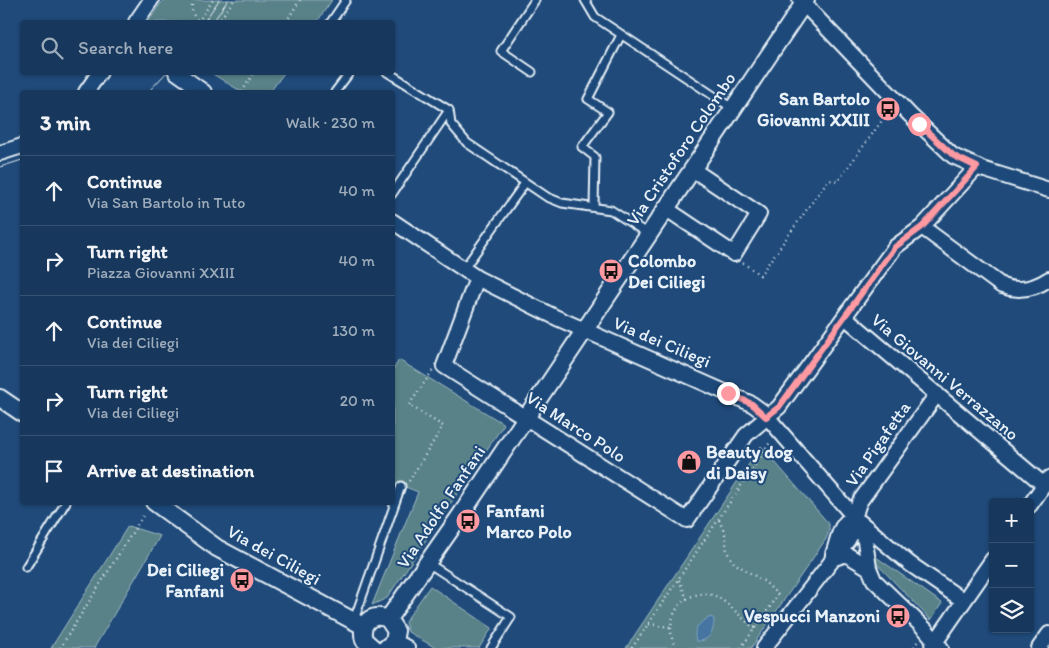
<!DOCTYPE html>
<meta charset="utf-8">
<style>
body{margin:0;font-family:Itim,sans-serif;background:#203f62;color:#f1f3f6}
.controls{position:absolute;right:15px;bottom:15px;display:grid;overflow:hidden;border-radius:5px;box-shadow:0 1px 4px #0004}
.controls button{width:45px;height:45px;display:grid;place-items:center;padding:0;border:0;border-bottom:1px solid #365272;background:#17385c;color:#f1f3f6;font:25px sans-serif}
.stop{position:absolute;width:15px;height:15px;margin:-11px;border:4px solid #ff9aa2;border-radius:50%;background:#fff}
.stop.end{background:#ff9aa2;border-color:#fff;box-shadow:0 1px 5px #0008}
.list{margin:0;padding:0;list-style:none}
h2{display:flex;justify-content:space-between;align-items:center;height:65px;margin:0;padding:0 20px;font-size:21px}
h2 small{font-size:16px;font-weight:400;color:#9eacbb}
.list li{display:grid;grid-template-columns:32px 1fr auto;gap:15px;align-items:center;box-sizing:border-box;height:70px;padding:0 20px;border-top:1px solid #365272}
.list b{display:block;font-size:19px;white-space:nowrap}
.list p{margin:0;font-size:16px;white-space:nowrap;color:#9eacbb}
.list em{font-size:16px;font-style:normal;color:#9eacbb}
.icon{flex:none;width:28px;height:28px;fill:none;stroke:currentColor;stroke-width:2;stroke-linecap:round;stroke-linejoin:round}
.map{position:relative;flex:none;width:1049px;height:648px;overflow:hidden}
.search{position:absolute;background:#17385c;box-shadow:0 1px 4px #0004;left:20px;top:20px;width:375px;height:55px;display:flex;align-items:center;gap:12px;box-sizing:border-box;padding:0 18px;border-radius:5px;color:#9eacbb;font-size:19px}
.panel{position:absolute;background:#17385c;box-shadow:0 1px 4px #0004;left:20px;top:90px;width:375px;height:415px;border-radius:5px}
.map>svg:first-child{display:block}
.green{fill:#598288;stroke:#a0bac0}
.water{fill:#4474a0;stroke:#86a6c3}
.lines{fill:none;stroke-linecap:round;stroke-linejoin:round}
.service-casing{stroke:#e8f1f8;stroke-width:11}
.minor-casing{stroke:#e8f1f8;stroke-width:18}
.tertiary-casing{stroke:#e8f1f8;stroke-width:20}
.path{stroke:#e8f1f8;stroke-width:2.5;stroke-dasharray:1 4;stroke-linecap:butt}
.service{stroke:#1f4a7a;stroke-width:7}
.minor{stroke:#1f4a7a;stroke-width:14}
.tertiary{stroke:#1f4a7a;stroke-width:16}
.tram{stroke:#e8f1f8;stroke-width:1}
.route{stroke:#ff9aa2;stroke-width:6}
.labels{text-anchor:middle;stroke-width:4;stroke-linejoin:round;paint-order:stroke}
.poi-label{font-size:18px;font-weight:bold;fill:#e8f1f8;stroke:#1f4a7a;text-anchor:end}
.street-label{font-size:18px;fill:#e8f1f8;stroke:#1f4a7a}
</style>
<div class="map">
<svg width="1049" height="648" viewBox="0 0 1049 648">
<rect width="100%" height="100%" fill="#1f4a7a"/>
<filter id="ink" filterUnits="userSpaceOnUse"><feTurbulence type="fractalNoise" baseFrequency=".02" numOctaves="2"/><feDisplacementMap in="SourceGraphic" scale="10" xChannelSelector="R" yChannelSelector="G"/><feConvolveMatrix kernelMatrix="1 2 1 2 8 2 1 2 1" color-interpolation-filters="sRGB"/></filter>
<g filter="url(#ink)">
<!-- green -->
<path class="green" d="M163 0H332L317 22H148Z
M211 73H284L270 92H242Z
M399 360 504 424 387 598 372 605 418 492 393 482V370Z
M761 446 829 524V531L826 539 751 648H626Z
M128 526 160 536 94 648H51Z
M876 557 942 603 931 620 873 560Z
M430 586 492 628 479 648H436L408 632 405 622Z"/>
<!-- water -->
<path class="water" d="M711 617 714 619C714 631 710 642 696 641 692 628 700 622 711 617Z"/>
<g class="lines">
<defs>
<path id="service" d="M585 0 595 17 732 108
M331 22 346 0
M387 72 449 110 451 124 467 143 547 197 562 203 611 210 648 234
M532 72 501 51 535 0
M335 92 350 72
M392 194 449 110
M594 207 595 157 582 147 608 112 588 99 621 35
M463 270 525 183
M428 563 511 617 491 648
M26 567 66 502
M354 620 401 486"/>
<path id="minor" d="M800 0 910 115 953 156 982 169 1049 190
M136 22 151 0
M176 72 204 92
M86 92 100 72
M0 153 22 146
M665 208 734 254 759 214 692 169
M392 221 477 278 557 318 752 404 763 412 854 517 910 564 964 601
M922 227 1002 286C1019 292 1034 289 1049 279
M477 278 444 366 687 520 746 435 779 407 895 247 922 227 977 167
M845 317 1044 485
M1030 505 1049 478
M857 523 865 541 869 568 874 580 926 630 941 648
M833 554C838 541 839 522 854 517
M832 559 846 554 869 568
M394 641 407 648
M932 647 993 559
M764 648 848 540C856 527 853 514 860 501L937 394
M1039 648 1049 634"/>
<path id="tertiary" d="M0 398 22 413
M154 502 217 548 363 626
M388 619 460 516 806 0
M373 648 364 640C359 623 372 612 388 619L396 631 394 641 386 648"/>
</defs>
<!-- service casing -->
<use href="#service" class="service-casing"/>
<!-- minor casing -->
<use href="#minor" class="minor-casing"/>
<!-- tertiary casing -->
<use href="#tertiary" class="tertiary-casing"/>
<!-- path -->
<path class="path" d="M192 0C192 9 191 15 199 21
M198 22 213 0
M218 22 234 0
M286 22 300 0
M242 92 254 72
M743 263 760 275 828 180 838 181 889 111
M409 481 443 426 409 405 433 370
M719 520 725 534 727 552 734 563 765 582 778 595 741 648
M679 580 687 599
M649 624 670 627
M914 647 918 641
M60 648 144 514
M632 648 771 441
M676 648C661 623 681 587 712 595 726 599 742 619 755 629"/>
<!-- service -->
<use href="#service" class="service"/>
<!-- minor -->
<use href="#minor" class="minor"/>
<!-- tertiary -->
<use href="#tertiary" class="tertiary"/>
<!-- tram -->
<path class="tram" d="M204 22 219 0
M213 22 228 0
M148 92 167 72
M0 167 22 160"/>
</g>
</g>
<g class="lines" filter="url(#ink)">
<!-- route -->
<path class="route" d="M728 393 752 404 766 417 779 407 895 247 922 227 977 167 954 156 919 124"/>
</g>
<!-- icons -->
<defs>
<symbol id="bus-disc" viewBox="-11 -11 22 22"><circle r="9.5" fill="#ff9aa2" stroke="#1f4a7a"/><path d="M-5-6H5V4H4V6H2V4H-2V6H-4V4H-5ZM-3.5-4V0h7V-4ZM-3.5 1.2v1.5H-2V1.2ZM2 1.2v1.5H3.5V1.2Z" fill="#111"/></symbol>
<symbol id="shop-disc" viewBox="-11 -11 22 22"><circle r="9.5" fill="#ff9aa2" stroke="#1f4a7a"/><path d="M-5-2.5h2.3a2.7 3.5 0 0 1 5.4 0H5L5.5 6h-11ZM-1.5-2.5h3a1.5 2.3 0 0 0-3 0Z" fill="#111"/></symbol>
</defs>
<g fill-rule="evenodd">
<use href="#bus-disc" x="874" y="95" width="28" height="28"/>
<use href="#bus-disc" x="597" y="257" width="28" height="28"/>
<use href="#shop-disc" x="675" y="448" width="28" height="28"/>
<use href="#bus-disc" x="454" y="507" width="28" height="28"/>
<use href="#bus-disc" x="228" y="566" width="28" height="28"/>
<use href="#bus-disc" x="884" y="602" width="28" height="28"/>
</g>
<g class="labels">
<!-- poi labels -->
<g class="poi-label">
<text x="870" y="105">San Bartolo<tspan x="870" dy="21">Giovanni XXIII</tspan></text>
<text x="628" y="267" text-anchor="start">Colombo<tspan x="628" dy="21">Dei Ciliegi</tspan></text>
<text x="706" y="458" text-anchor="start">Beauty dog<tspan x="706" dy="21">di Daisy</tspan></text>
<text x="486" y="517" text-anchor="start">Fanfani<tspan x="486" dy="21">Marco Polo</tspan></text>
<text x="224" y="576">Dei Ciliegi<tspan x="224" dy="21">Fanfani</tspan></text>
<text x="880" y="622">Vespucci Manzoni</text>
</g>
<!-- street labels -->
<g class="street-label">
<text transform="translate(681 149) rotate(-56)" y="6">Via Cristoforo Colombo</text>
<text transform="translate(662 342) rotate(23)" y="6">Via dei Ciliegi</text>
<text transform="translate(945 377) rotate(40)" y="6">Via Giovanni Verrazzano</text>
<text transform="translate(576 427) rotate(33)" y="6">Via Marco Polo</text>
<text transform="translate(878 444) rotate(-55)" y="6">Via Pigafetta</text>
<text transform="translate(441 507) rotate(-56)" y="6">Via Adolfo Fanfani</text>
<text transform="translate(274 555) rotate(29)" y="6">Via dei Ciliegi</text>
</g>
</g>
</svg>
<div class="controls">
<button>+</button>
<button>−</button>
<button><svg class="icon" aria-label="layers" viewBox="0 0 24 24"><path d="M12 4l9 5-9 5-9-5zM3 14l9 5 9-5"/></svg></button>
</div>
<div class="stop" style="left:919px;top:124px"></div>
<div class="stop end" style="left:728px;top:393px"></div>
<div class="search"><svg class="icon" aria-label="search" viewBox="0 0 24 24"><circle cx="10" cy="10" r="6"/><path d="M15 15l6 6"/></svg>Search here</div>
<section class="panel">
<h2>3 min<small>Walk · 230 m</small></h2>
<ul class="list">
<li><svg class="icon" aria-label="ahead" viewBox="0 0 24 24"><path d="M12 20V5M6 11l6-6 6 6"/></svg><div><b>Continue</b><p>Via San Bartolo in Tuto</p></div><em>40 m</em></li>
<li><svg class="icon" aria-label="right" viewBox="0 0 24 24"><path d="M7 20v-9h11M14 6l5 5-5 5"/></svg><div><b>Turn right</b><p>Piazza Giovanni XXIII</p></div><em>40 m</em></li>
<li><svg class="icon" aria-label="ahead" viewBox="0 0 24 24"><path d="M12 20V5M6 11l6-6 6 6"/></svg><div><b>Continue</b><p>Via dei Ciliegi</p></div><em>130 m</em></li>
<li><svg class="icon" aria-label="right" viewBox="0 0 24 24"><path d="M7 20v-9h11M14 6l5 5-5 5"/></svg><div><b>Turn right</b><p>Via dei Ciliegi</p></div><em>20 m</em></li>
<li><svg class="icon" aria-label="arrive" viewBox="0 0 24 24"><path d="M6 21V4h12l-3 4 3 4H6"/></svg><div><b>Arrive at destination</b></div></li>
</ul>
</section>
</div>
